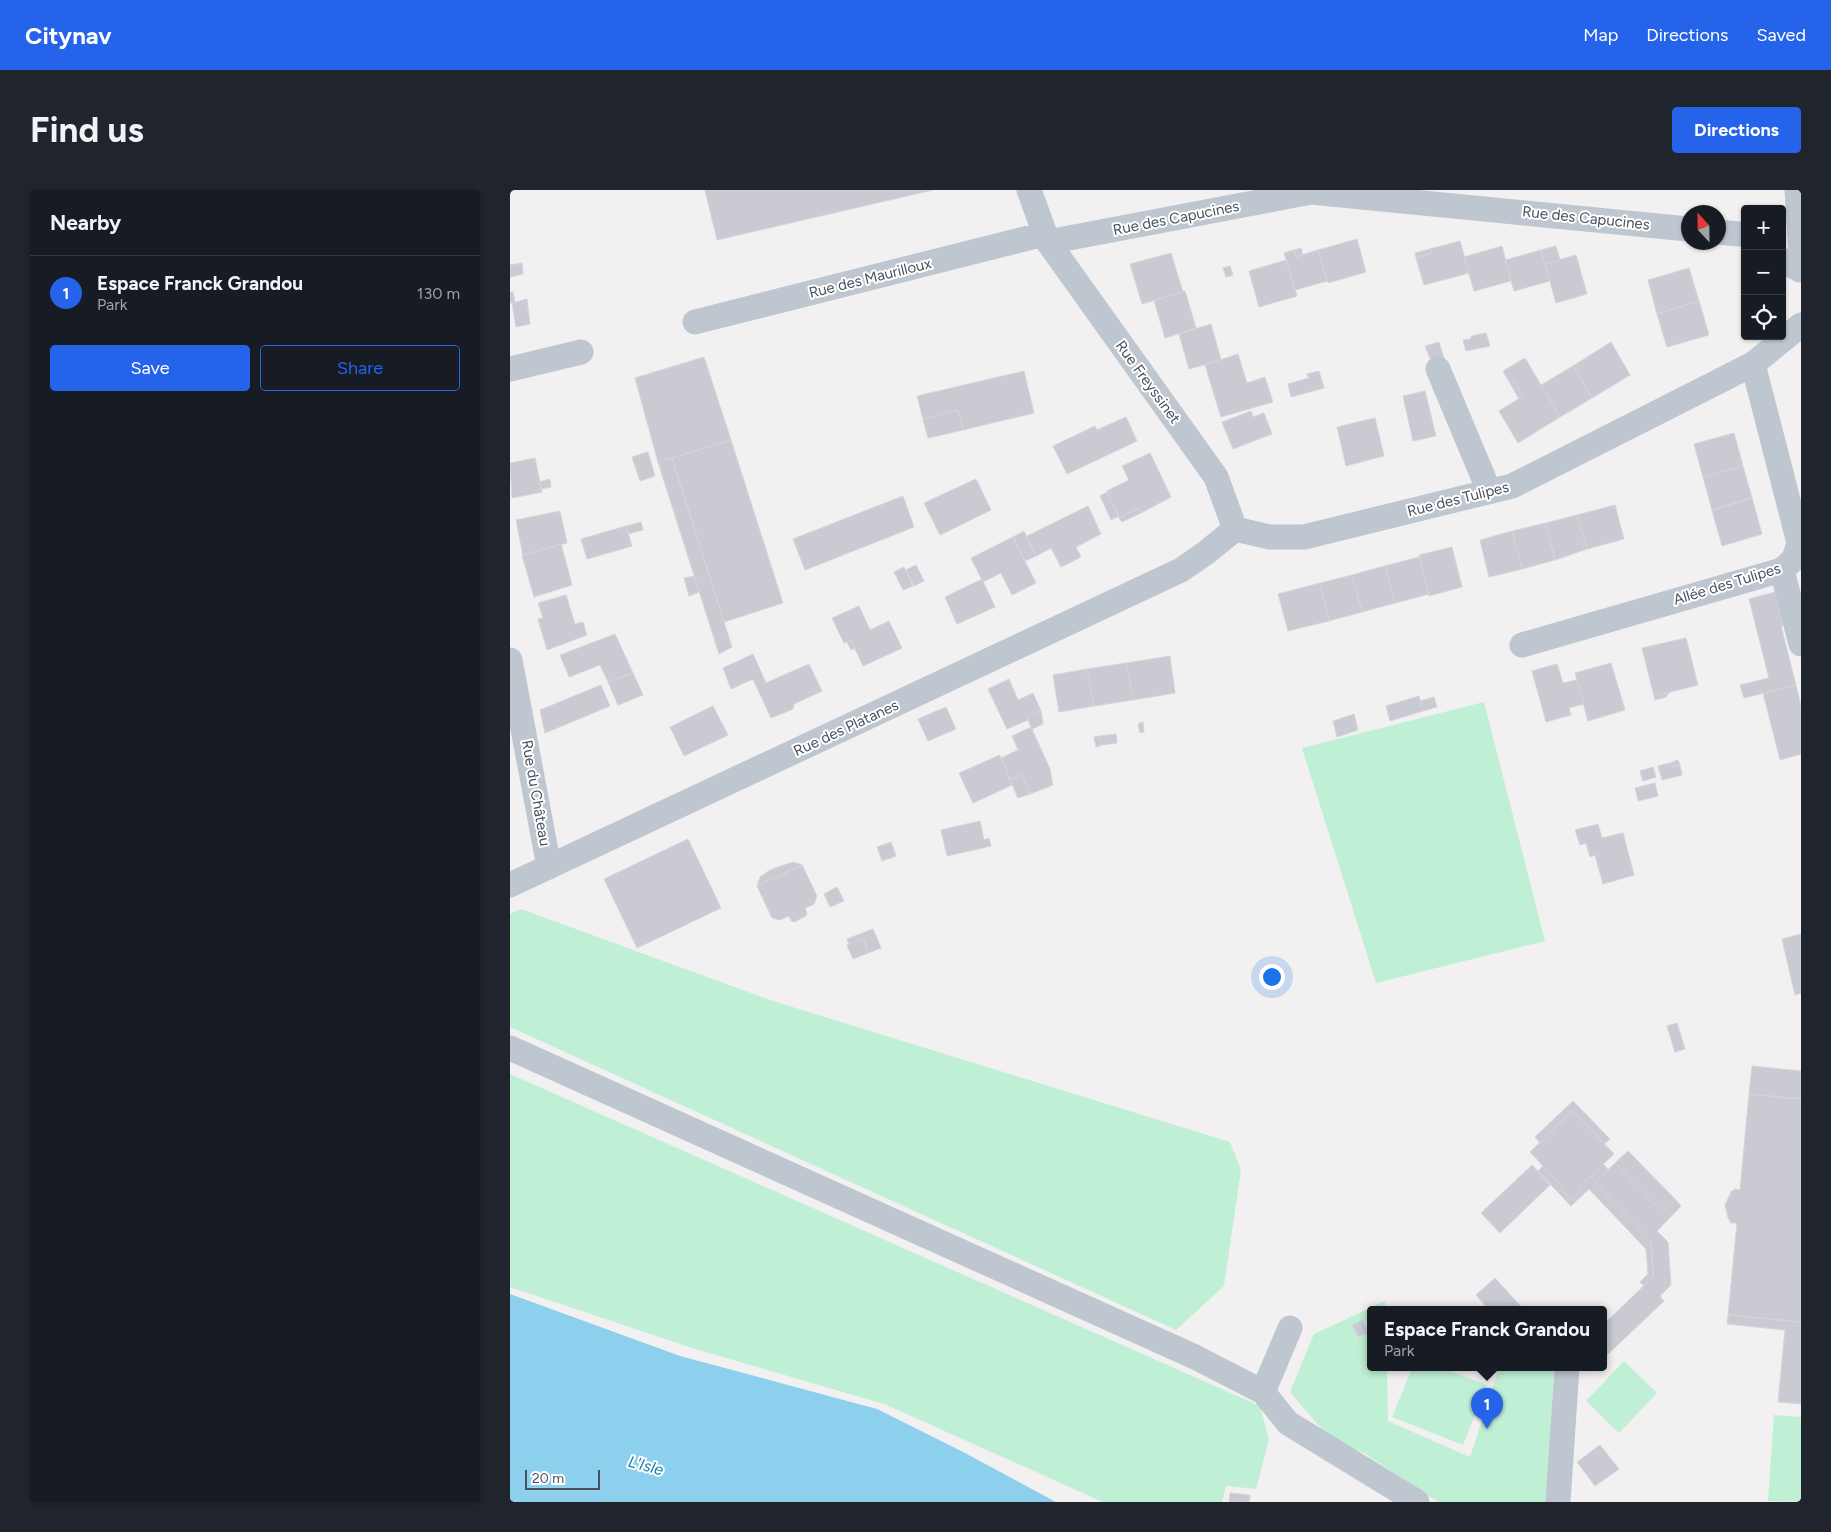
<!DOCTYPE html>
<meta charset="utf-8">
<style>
body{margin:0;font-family:Figtree,sans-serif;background:#20242c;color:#f1f3f6}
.controls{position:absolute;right:15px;top:15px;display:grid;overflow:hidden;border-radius:5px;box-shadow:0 1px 4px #0004}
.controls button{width:45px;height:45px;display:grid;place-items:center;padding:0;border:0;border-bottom:1px solid #363941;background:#171b24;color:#f1f3f6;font:25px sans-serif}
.compass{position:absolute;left:1171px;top:15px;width:45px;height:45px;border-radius:50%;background:#171b24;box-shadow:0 1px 4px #0004;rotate:338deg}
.scale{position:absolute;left:15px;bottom:12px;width:75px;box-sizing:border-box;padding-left:5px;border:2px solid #48515d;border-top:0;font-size:14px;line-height:18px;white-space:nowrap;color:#48515d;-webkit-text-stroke:4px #fff;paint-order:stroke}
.you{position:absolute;left:761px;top:786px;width:18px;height:18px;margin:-12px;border:4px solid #fff;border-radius:50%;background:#1a73e8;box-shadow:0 0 0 8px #1a73e833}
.badge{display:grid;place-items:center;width:32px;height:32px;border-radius:50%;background:#2563eb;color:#fff;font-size:16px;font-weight:700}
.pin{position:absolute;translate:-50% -41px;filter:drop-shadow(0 1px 2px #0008)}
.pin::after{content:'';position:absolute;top:26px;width:18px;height:15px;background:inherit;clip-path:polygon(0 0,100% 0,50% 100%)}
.popup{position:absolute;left:857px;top:1116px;width:240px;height:65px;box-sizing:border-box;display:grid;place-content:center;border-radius:5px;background:#171b24;filter:drop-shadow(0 1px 4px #0005);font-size:16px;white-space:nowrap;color:#9ea1a6}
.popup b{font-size:19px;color:#f1f3f6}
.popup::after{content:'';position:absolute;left:50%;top:100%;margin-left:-10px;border:10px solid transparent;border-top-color:#171b24}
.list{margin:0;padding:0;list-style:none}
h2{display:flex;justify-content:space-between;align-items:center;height:65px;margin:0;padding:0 20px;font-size:21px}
h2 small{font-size:16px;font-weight:400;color:#9ea1a6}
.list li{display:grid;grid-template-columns:32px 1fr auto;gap:15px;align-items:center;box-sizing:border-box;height:75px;padding:0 20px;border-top:1px solid #363941}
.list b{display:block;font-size:19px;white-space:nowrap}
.list p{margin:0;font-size:16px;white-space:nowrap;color:#9ea1a6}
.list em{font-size:16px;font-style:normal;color:#9ea1a6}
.actions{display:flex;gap:10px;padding:15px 20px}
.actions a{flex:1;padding:11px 0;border:1px solid #2563eb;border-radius:5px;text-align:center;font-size:18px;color:#2563eb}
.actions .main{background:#2563eb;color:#fff}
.icon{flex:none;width:28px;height:28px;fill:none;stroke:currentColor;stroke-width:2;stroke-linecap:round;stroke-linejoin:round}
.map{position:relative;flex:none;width:1291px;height:1312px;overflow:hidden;border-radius:5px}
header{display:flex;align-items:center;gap:30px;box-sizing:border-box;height:70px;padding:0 25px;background:#2563eb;color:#fff}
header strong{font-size:24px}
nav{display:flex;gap:28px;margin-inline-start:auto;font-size:18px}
.intro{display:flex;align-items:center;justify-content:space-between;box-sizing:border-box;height:120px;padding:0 30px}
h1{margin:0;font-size:35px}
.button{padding:12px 22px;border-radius:5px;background:#2563eb;color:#fff;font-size:18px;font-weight:700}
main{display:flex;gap:30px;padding:0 30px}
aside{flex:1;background:#171b24;border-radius:5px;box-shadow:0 1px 4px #0004}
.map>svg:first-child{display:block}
.green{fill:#bff0d5}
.water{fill:#8cd0ed}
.building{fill:#cacbd2;stroke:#d4d5db}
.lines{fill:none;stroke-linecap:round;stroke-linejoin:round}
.minor{stroke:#bec6cf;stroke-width:25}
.labels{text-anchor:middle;stroke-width:4;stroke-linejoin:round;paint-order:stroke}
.street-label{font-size:15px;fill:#48515d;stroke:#fff}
.water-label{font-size:16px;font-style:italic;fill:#0c7eac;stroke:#fff}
</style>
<header>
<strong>Citynav</strong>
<nav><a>Map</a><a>Directions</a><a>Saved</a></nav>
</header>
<div class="intro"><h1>Find us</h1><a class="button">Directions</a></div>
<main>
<aside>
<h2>Nearby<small></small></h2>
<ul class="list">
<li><span class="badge">1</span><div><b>Espace Franck Grandou</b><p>Park</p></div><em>130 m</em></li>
</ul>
<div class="actions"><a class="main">Save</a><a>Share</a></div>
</aside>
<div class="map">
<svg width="1291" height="1312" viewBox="0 0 1291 1312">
<rect width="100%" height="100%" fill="#f2f0f0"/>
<!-- green -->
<path class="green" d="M974 512 1035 751 866 793 792 558Z
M11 719 260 810 720 952 731 980 714 1096 666 1140 0 837V724Z
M0 884 750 1216 759 1249 746 1299 716 1296 712 1312H593L374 1214 182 1158 0 1097Z
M875 1111V1120H861V1178H877L878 1231 960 1267 989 1178H1044L1037 1312H928L854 1263 821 1250 780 1202 804 1144Z
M1114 1171 1147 1203 1109 1243 1076 1211Z
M902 1178H933L977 1195 953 1255 882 1227Z
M1264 1225 1291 1227V1312L1258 1311Z"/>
<!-- water -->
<path class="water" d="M0 1104 170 1166 367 1219 453 1262 546 1312H0Z"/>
<!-- building -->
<path class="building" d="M195 0H423L207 50Z
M847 49 856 82 818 93 808 60Z
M950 51 959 83 914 95 906 68 922 63 920 59Z
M992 56 1001 91 964 101 954 67Z
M1046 56 1050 70 1035 74 1031 60Z
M791 58 793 65 786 67 784 60Z
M920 59 922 63 906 68 905 63Z
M784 60 786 67 808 60 817 91 785 100 774 63Z
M1031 60 1040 91 1004 101 995 70Z
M661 63 673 102 632 114 620 74Z
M1066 65 1077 104 1046 113 1035 74Z
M776 70 787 106 749 117 739 81Z
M12 73 13 84 0 87V75Z
M720 76 723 85 716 87 713 78Z
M1179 78 1189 111 1147 124 1138 90Z
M675 101 686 138 655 148 644 110Z
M0 102H3L5 112 0 113Z
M17 109 20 134 6 137 2 113Z
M1189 111 1199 145 1157 157 1147 124Z
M701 134 711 170 679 179 669 144Z
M976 143 980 156 956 161 953 150 961 149V146Z
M929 152 934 168 921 171 915 156Z
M1101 152 1120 185 1082 208 1063 176Z
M728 164 737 193 755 187 763 212 711 227 695 175Z
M194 167 221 250 148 272 125 188Z
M1015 168 1050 227 1008 253 989 221 1013 206 1004 190 1000 193 993 181Z
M1063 176 1082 208 1050 227 1031 195Z
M514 181 524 223 453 240 448 220 413 229 407 206Z
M809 181 814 198 781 207 778 194 799 188 797 184Z
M1004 190 1013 206 1009 209 1000 193Z
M915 201 926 246 903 251 893 206Z
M448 220 453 240 418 248 413 229Z
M741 221 743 227 754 223 762 244 723 259 712 232Z
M616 227 627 251 557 284 543 256 585 236 587 240Z
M865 228 874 266 836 276 827 237Z
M1224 243 1233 276 1193 287 1184 254Z
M221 250 273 413 214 432 162 268Z
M138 262 145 286 130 291 122 267Z
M640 263 661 307 631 323 629 318 609 328 597 301 619 290 612 276Z
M25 268 32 302 2 308 0 273Z
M162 268 222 457 209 464 148 272Z
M1233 276 1242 308 1202 320 1193 287Z
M40 289 41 297 31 299 29 292Z
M466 289 481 320 430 345 414 313Z
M597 302 609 326 601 330 590 306Z
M393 306 404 337 295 380 283 349Z
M1242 308 1252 344 1212 356 1202 320Z
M1105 315 1114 349 1077 359 1067 325Z
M578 316 591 344 566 357 571 367 551 377 541 358 526 366 517 346Z
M629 318 631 323 612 332 609 328Z
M50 321 57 353 13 365 6 330Z
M1067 325 1077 359 1045 370 1036 333Z
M131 332 133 340 118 344 116 336Z
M1036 333 1045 370 1012 379 1002 341Z
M116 336 122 356 77 369 71 349Z
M514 341 526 366 515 371 503 347Z
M1002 341 1012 379 979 387 970 350Z
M503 347 526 393 502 405 491 383 473 392 461 368Z
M51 354 62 395 24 407 12 365Z
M942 357 952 397 919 406 909 365Z
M909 367 919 404 885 413 875 376Z
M406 375 414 391 404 396 396 380Z
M875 376 885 413 852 422 842 385Z
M394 377 403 396 393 400 384 382Z
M842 385 852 422 819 431 810 393Z
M184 386 189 402 179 406 174 388Z
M472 389 485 417 447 434 435 407Z
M810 393 819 431 778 441 768 404Z
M1265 402 1273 436H1271L1286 495 1234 508 1230 495 1259 488 1239 409Z
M56 405 65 434 73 432 77 445 37 460 28 429 33 428 28 413Z
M349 416 360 440 379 431 392 458 353 476 341 450 334 453 322 428Z
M105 444 123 483 98 492 90 475 59 487 50 465Z
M1176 448 1188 495 1144 506 1132 458Z
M341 450 345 458 341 460 337 452Z
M243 464 256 493 299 474 312 501 284 514 283 519 261 528 243 489 221 499 213 478Z
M660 466 665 503 623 510 616 473Z
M616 473 623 510 584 516 577 479Z
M1101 473 1115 520 1078 531 1065 483Z
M1047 474 1053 493 1067 490 1074 514 1059 518 1061 525 1036 532 1022 481Z
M577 479 584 516 549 522 543 485Z
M123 483 133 505 108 515 98 492Z
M499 489 508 510 523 503 531 521 517 527 518 530 497 539 478 499Z
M91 495 100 516 35 543 30 520Z
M1286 495 1291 517V564L1270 570 1253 503Z
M1160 502 1156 507 1145 510 1144 506Z
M909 506 913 521 880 531 876 516Z
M924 507 927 517 913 521 910 511Z
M203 516 218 545 174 566 160 537Z
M436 517 446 539 418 551 408 529Z
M531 521 533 534 522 539 517 527Z
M844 524 848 540 827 547 823 531Z
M633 532 634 542 630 543 628 534Z
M521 537 540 579 543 595 520 604 512 585 500 590 491 568 508 560 502 546Z
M606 544 607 553 591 555 590 546Z
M590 546 591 555 586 557 584 547Z
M490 565 502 595 463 613 449 583Z
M1168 570 1170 575 1162 577 1160 573Z
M1160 573 1162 577 1170 575 1172 585 1152 590 1148 576Z
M1143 577 1146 587 1133 591 1130 581Z
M512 585 520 604 508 608 500 590Z
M1145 593 1148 606 1128 611 1125 598Z
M470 631 474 650 479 648 481 656 437 666 431 640Z
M1088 634 1092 648 1113 643 1124 685 1093 694 1085 665 1080 667 1076 653 1070 655 1065 640Z
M178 649 211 718 127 758 94 689Z
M381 652 386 666 372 671 367 657Z
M283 672 292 675 247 696 250 687 260 680Z
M292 675 307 706 304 714 295 718 297 723 296 726 284 732 281 731 279 726 270 730 262 728 247 696Z
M327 697 334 711 320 717 314 704Z
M363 739 371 758 358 763 353 748 339 754 337 749Z
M1291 744V803L1285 805 1272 749Z
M353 748 358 763 343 769 337 755Z
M1167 833 1175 859 1165 862 1157 836Z
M1242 876 1291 881V909L1239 904Z
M1239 904 1291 909V1132L1218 1125 1227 1033H1221L1218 1028 1215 1015 1221 1002 1225 999 1230 1000Z
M1063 911 1100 949 1094 954 1063 921 1030 953 1025 947Z
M1063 921 1104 964 1070 996 1072 999 1061 1010 1050 998 1052 996 1020 962Z
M1118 961 1165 1009 1152 1022 1105 973Z
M1105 973 1152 1022 1165 1009 1171 1016 1147 1041 1158 1052 1161 1095 1150 1106 1154 1111 1097 1165 1093 1161V1135L1143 1087 1141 1051 1085 992Z
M1093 974 1098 979 1085 992 1141 1051 1143 1087 1134 1096 1130 1092 1138 1084 1136 1059 1079 999 1061 1016 1028 981 1033 976 1052 996 1050 998 1061 1010 1072 999 1070 996Z
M1022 975 1040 995 990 1043 971 1023Z
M985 1088 1014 1120H979L966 1105Z
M1218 1125 1291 1132V1214L1268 1212 1275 1140 1217 1134Z
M853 1130 858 1143 848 1147 842 1135Z
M1090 1255 1109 1279 1085 1296 1067 1272Z
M720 1303 740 1305 739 1312H719Z"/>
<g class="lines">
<!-- minor -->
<path class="minor" d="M519 0 538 52 706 287 725 339
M1287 0 1291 61
M1208 42 1229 44
M538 52 801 2 1178 39
M1272 70 1290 80
M185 132 534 44
M0 179 71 162
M928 179 979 301
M725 339 760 347H794L1002 296 1243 174 1291 135
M1272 380 1291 454
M1012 455 1272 380 1284 369 1289 353 1243 174
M0 470 39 677
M0 695 671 380 697 362 725 339
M0 858 685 1167 753 1202 778 1233 907 1312
M753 1202 780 1138
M1048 1312 1057 1178"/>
</g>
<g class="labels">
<!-- street labels -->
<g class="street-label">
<text transform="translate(666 28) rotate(-11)" y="5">Rue des Capucines</text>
<text transform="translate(1076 28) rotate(6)" y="5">Rue des Capucines</text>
<text transform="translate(360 88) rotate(-14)" y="5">Rue des Maurilloux</text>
<text transform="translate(638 192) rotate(54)" y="5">Rue Freyssinet</text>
<text transform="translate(948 309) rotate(-14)" y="5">Rue des Tulipes</text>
<text transform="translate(1217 394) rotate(-17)" y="5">Allée des Tulipes</text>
<text transform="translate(336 538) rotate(-25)" y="5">Rue des Platanes</text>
<text transform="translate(26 603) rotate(80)" y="5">Rue du Château</text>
</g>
<!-- water labels -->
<g class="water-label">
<text transform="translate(136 1275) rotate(15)" y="6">L'Isle</text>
</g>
</g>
</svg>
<div class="controls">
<button>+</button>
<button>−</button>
<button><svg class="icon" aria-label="locate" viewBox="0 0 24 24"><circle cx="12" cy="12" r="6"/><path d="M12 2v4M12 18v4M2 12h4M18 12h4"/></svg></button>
</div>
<svg class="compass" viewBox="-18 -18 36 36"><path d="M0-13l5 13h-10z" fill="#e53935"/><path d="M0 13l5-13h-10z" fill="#9ea1a6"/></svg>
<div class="scale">20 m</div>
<div class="you"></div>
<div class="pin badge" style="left:977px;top:1239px">1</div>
<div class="popup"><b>Espace Franck Grandou</b>Park</div>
</div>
</main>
